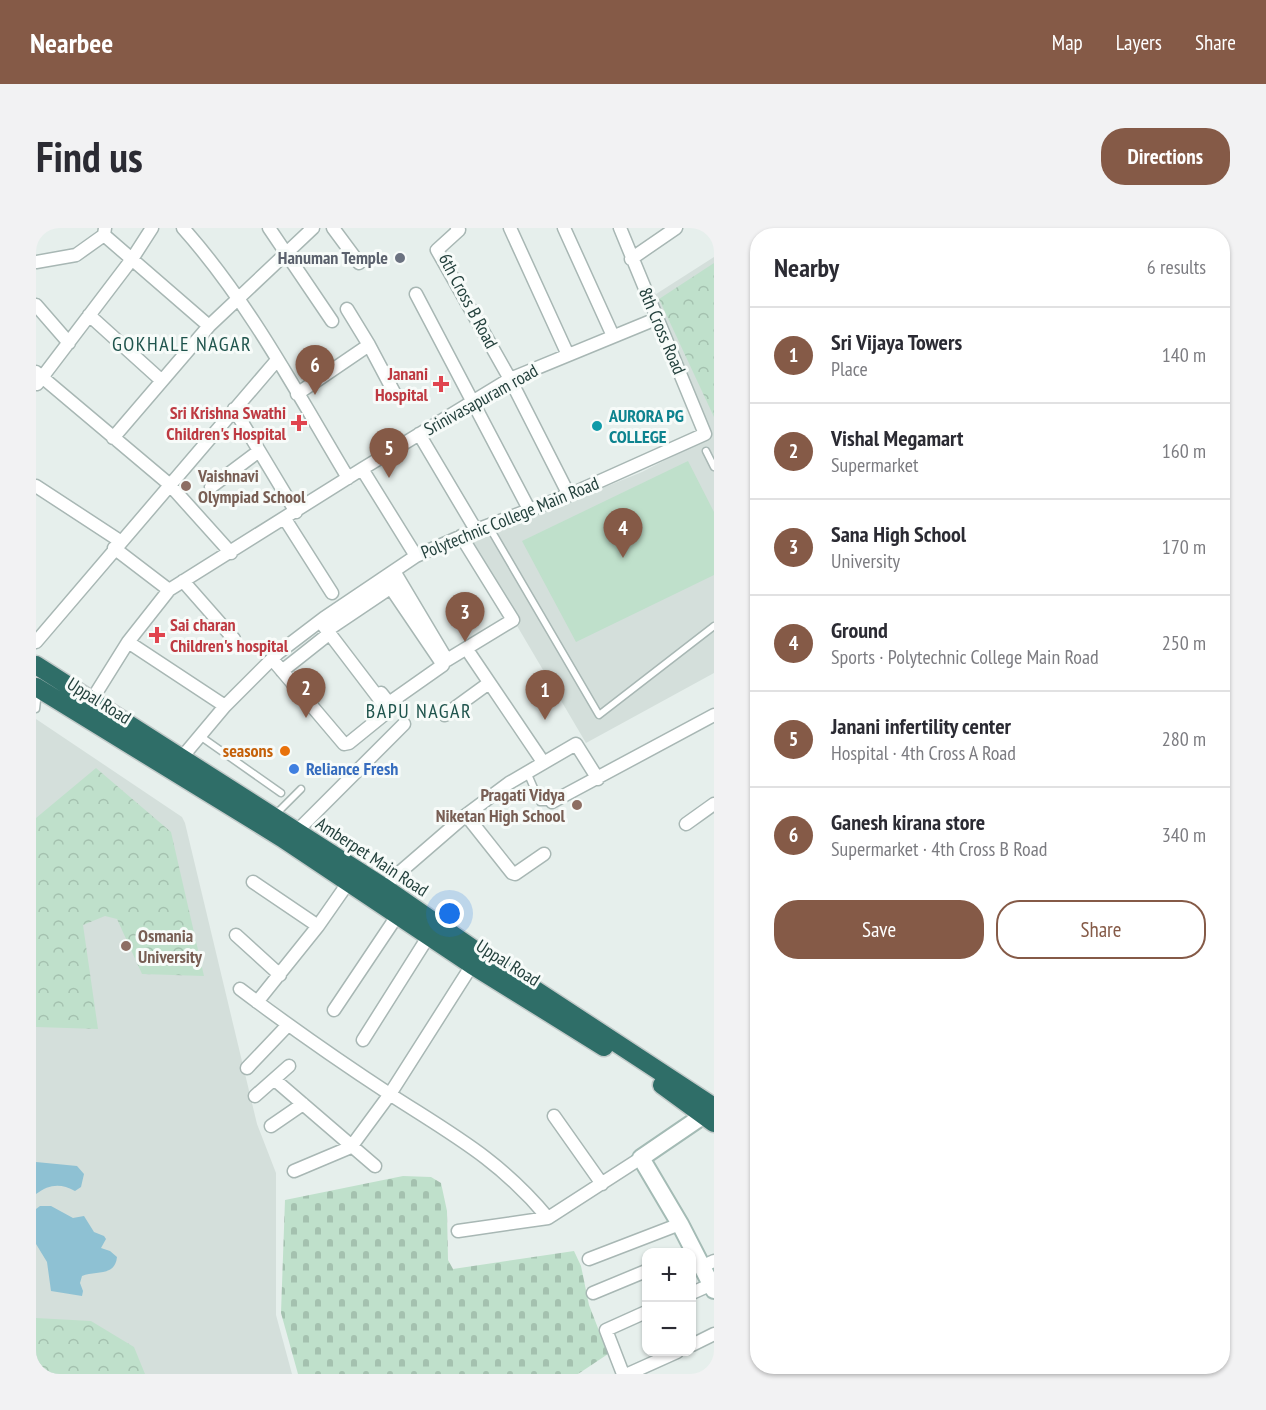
<!DOCTYPE html>
<meta charset="utf-8">
<style>
body{margin:0;font-family:"PT Sans Narrow",sans-serif;background:#f2f2f3;color:#2b2b33}
.controls{position:absolute;right:18px;bottom:18px;display:grid;overflow:hidden;border-radius:12px;box-shadow:0 2px 4px #0004}
.controls button{width:54px;height:54px;display:grid;place-items:center;padding:0;border:0;border-bottom:2px solid #e1e1e2;background:#fff;color:#2b2b33;font:30px sans-serif}
.you{position:absolute;left:414px;top:686px;width:21px;height:21px;margin:-15px;border:4px solid #fff;border-radius:50%;background:#1a73e8;box-shadow:0 0 0 9px #1a73e833}
.badge{display:grid;place-items:center;width:39px;height:39px;border-radius:50%;background:#855a47;color:#fff;font-size:20px;font-weight:700}
.pin{position:absolute;translate:-50% -50px;filter:drop-shadow(0 2px 3px #0008)}
.pin::after{content:'';position:absolute;top:32px;width:21px;height:18px;background:inherit;clip-path:polygon(0 0,100% 0,50% 100%)}
.list{margin:0;padding:0;list-style:none}
h2{display:flex;justify-content:space-between;align-items:center;height:78px;margin:0;padding:0 24px;font-size:26px}
h2 small{font-size:20px;font-weight:400;color:#7c7c81}
.list li{display:grid;grid-template-columns:39px 1fr auto;gap:18px;align-items:center;box-sizing:border-box;height:96px;padding:0 24px;border-top:2px solid #e1e1e2}
.list b{display:block;font-size:22px;white-space:nowrap}
.list p{margin:0;font-size:20px;white-space:nowrap;color:#7c7c81}
.list em{font-size:20px;font-style:normal;color:#7c7c81}
.actions{display:flex;gap:12px;padding:18px 24px}
.actions a{flex:1;padding:14px 0;border:2px solid #855a47;border-radius:24px;text-align:center;font-size:21px;color:#855a47}
.actions .main{background:#855a47;color:#fff}
.map{position:relative;flex:none;width:678px;height:1146px;overflow:hidden;border-radius:24px}
header{display:flex;align-items:center;gap:36px;box-sizing:border-box;height:84px;padding:0 30px;background:#855a47;color:#fff}
header strong{font-size:28px}
nav{display:flex;gap:33px;margin-inline-start:auto;font-size:21px}
.intro{display:flex;align-items:center;justify-content:space-between;box-sizing:border-box;height:144px;padding:0 36px}
h1{margin:0;font-size:42px}
.button{padding:15px 27px;border-radius:24px;background:#855a47;color:#fff;font-size:21px;font-weight:700}
main{display:flex;gap:36px;padding:0 36px}
aside{flex:1;background:#fff;border-radius:24px;box-shadow:0 2px 4px #0004}
.map>svg:first-child{display:block}
.built{fill:#d4dfdb}
.forest{fill:url(#forest-crowns)}
.cemetery{fill:url(#cemetery-stones)}
.park{fill:#bfe0cb}
.water{fill:#8ec1d3}
.lines{fill:none;stroke-linecap:round;stroke-linejoin:round}
.lane-casing{stroke:#a8b7b4;stroke-width:9}
.street-casing{stroke:#a8b7b4;stroke-width:15}
.secondary-casing{stroke:#a4bbb5;stroke-width:20}
.highway-casing{stroke:#c2cac9;stroke-width:21}
.lane{stroke:#fff;stroke-width:6}
.street{stroke:#fff;stroke-width:12}
.secondary{stroke:#fff;stroke-width:16}
.highway{stroke:#2f6e68;stroke-width:18}
.worship-dot{fill:#6b7280;stroke:#f7fbf9;stroke-width:2}
.health-dot{fill:#e0444e;stroke:#f7fbf9;stroke-width:2}
.culture-dot{fill:#0f9aa8;stroke:#f7fbf9;stroke-width:2}
.education-dot{fill:#8d6e63;stroke:#f7fbf9;stroke-width:2}
.food-dot{fill:#e8710a;stroke:#f7fbf9;stroke-width:2}
.shop-dot{fill:#3f7fe0;stroke:#f7fbf9;stroke-width:2}
.labels{text-anchor:middle;stroke-width:6;stroke-linejoin:round;paint-order:stroke}
.worship-label{font-size:18px;font-weight:bold;fill:#5b616d;stroke:#f7fbf9;text-anchor:end}
.street-label{font-size:18px;fill:#24413d;stroke:#f7fbf9}
.health-label{font-size:18px;font-weight:bold;fill:#be3a42;stroke:#f7fbf9;text-anchor:end}
.culture-label{font-size:18px;font-weight:bold;fill:#0d838f;stroke:#f7fbf9;text-anchor:start}
.education-label{font-size:18px;font-weight:bold;fill:#785e54;stroke:#f7fbf9;text-anchor:start}
.food-label{font-size:18px;font-weight:bold;fill:#c56008;stroke:#f7fbf9;text-anchor:end}
.shop-label{font-size:18px;font-weight:bold;fill:#366cbe;stroke:#f7fbf9;text-anchor:start}
.neighbourhood-label{font-size:20px;letter-spacing:1.5px;fill:#1f544d;stroke:#f7fbf9}
</style>
<header>
<strong>Nearbee</strong>
<nav><a>Map</a><a>Layers</a><a>Share</a></nav>
</header>
<div class="intro"><h1>Find us</h1><a class="button">Directions</a></div>
<main>
<div class="map">
<svg width="678" height="1146" viewBox="0 0 678 1146">
<defs>
<pattern id="forest-crowns" width="20" height="18" patternUnits="userSpaceOnUse" patternTransform="scale(1.5)"><rect width="20" height="18" fill="#bfe0cb"/><path d="M2 6a3 3 0 1 1 6 0M12 15a3 3 0 1 1 6 0" fill="none" stroke="#a4c1af"/></pattern>
<pattern id="cemetery-stones" width="16" height="16" patternUnits="userSpaceOnUse" patternTransform="scale(1.5)"><rect width="16" height="16" fill="#bfe0cb"/><path d="M2 7V4a2 2 0 0 1 4 0v3zM10 15v-3a2 2 0 0 1 4 0v3z" fill="#a4c1af"/></pattern>
</defs>
<rect width="100%" height="100%" fill="#e6efec"/>
<!-- built -->
<path class="built" d="M678 29V445L550 515 430 311 530 275 606 244 676 208 617 68Z
M0 491 146 589 149 595 221 896 240 945V1087L256 1146H0Z"/>
<!-- forest -->
<path class="forest" d="M678 35V189L623 71Z
M60 540 135 604 168 748 106 746 81 691 69 688 47 697 62 801 0 799V590Z
M0 1090 55 1093 98 1119 109 1146H0Z"/>
<!-- cemetery -->
<path class="cemetery" d="M367 948 395 949 405 955 411 983 412 1032 417 1041 538 1023 545 1038 553 1077 572 1126 542 1146H262L245 1085 249 972Z"/>
<!-- park -->
<path class="park" d="M652 233 678 284V347L540 414 486 313Z"/>
<!-- water -->
<path class="water" d="M0 934 41 938 48 946 45 959 39 963C25 955 13 956 0 966Z
M4 978H15L37 990 48 988 58 1004 68 1008 70 1011 65 1020 74 1023 81 1029C79 1049 60 1042 46 1048L44 1055 47 1063 46 1068 15 1063 11 1034 0 1016V981Z"/>
<g class="lines">
<defs>
<path id="lane" d="M670 223 678 239
M452 297 563 487 678 398
M0 481 2 464
M164 508 245 565
M491 544 504 574H516
M240 586 265 561"/>
<path id="street" d="M147 0C213 74 261 165 312 250
M233 0 296 93
M297 0 323 35
M421 0 423 2 401 22 474 151 533 267
M474 0 532 127
M528 0 577 108
M68 7 173 98
M595 31 640 0
M0 34 40 27 68 7 69 0
M380 66 494 283
M0 77 33 115
M311 81 333 117
M53 87 126 153
M0 144 133 256 195 325
M1 156 96 31 116 0
M261 166 333 117 360 168
M198 181 260 284
M383 206 440 302
M77 210 173 98 277 0
M326 241 380 328
M0 258 84 313
M175 259 223 223
M249 291 296 365
M78 320 133 362
M358 343 411 432 477 392 425 308
M147 353 198 411
M296 399 354 360
M0 414 241 132
M92 414 189 478
M434 426 507 534
M236 431 308 516 313 515 350 485 351 481 284 393
M246 443 294 405
M345 465 353 475 407 437 348 350
M52 478 92 414 133 362 326 241 474 151 620 91
M409 487 453 455
M142 534 189 478 242 425 288 390 380 328 440 302 533 267 669 206 584 0
M516 574 678 487
M430 587 476 645 479 646 508 626
M650 596 678 576
M259 605 368 496
M217 654 282 698
M341 664 430 587 473 555 540 516 562 551
M200 707 244 747
M204 761C253 798 303 833 355 867 417 907 464 932 512 990
M221 774 282 698 312 655
M298 782 361 688
M327 812 392 709
M211 840 251 798
M239 852 339 938
M219 868 253 838
M518 888 566 956
M235 898 267 876
M258 943 315 919 354 866 436 737
M422 1003 512 990 605 930
M553 1031 644 996
M667 1038 678 1033
M557 1065 610 1043
M656 1065 676 1056
M656 1117 678 1106
M587 1146 570 1102 610 1084
M592 1146 641 1124"/>
<path id="secondary" d="M668 887 605 930 644 996 678 1062"/>
<path id="highway" d="M0 437 346 658 443 725 678 879
M0 459 246 610 436 737 568 819
M626 857 678 895"/>
</defs>
<!-- lane casing -->
<use href="#lane" class="lane-casing"/>
<!-- street casing -->
<use href="#street" class="street-casing"/>
<!-- secondary casing -->
<use href="#secondary" class="secondary-casing"/>
<!-- highway casing -->
<use href="#highway" class="highway-casing"/>
<!-- lane -->
<use href="#lane" class="lane"/>
<!-- street -->
<use href="#street" class="street"/>
<!-- secondary -->
<use href="#secondary" class="secondary"/>
<!-- highway -->
<use href="#highway" class="highway"/>
</g>
<!-- markers -->
<circle class="worship-dot" cx="364" cy="30" r="6"/>
<g class="health-dot">
<path d="M402 147h6v6h6v6h-6v6h-6v-6h-6v-6h6z"/>
<path d="M260 186h6v6h6v6h-6v6h-6v-6h-6v-6h6z"/>
<path d="M118 398h6v6h6v6h-6v6h-6v-6h-6v-6h6z"/>
</g>
<circle class="culture-dot" cx="561" cy="198" r="6"/>
<g class="education-dot">
<circle cx="150" cy="258" r="6"/>
<circle cx="541" cy="577" r="6"/>
<circle cx="90" cy="718" r="6"/>
</g>
<circle class="food-dot" cx="249" cy="523" r="6"/>
<circle class="shop-dot" cx="258" cy="541" r="6"/>
<g class="labels">
<!-- worship labels -->
<g class="worship-label">
<text x="352" y="36">Hanuman Temple</text>
</g>
<!-- street labels -->
<g class="street-label">
<text transform="translate(432 73) rotate(62)" y="6">6th Cross B Road</text>
<text transform="translate(626 103) rotate(67)" y="6">8th Cross Road</text>
<text transform="translate(445 172) rotate(-29)" y="6">Srinivasapuram road</text>
<text transform="translate(474 290) rotate(-22)" y="6">Polytechnic College Main Road</text>
<text transform="translate(63 473) rotate(32)" y="6">Uppal Road</text>
<text transform="translate(336 629) rotate(33)" y="6">Amberpet Main Road</text>
<text transform="translate(472 735) rotate(32)" y="6">Uppal Road</text>
</g>
<!-- health labels -->
<g class="health-label">
<text x="392" y="152">Janani<tspan x="392" dy="21">Hospital</tspan></text>
<text x="250" y="191">Sri Krishna Swathi<tspan x="250" dy="21">Children's Hospital</tspan></text>
<text x="134" y="403" text-anchor="start">Sai charan<tspan x="134" dy="21">Children's hospital</tspan></text>
</g>
<!-- culture labels -->
<g class="culture-label">
<text x="573" y="194">AURORA PG<tspan x="573" dy="21">COLLEGE</tspan></text>
</g>
<!-- education labels -->
<g class="education-label">
<text x="162" y="254">Vaishnavi<tspan x="162" dy="21">Olympiad School</tspan></text>
<text x="529" y="573" text-anchor="end">Pragati Vidya<tspan x="529" dy="21">Niketan High School</tspan></text>
<text x="102" y="714">Osmania<tspan x="102" dy="21">University</tspan></text>
</g>
<!-- food labels -->
<g class="food-label">
<text x="237" y="529">seasons</text>
</g>
<!-- shop labels -->
<g class="shop-label">
<text x="270" y="547">Reliance Fresh</text>
</g>
<!-- neighbourhood labels -->
<g class="neighbourhood-label">
<text x="146" y="123">GOKHALE NAGAR</text>
<text x="383" y="490">BAPU NAGAR</text>
</g>
</g>
</svg>
<div class="controls">
<button>+</button>
<button>−</button>
</div>
<div class="you"></div>
<div class="pin badge" style="left:509px;top:492px">1</div>
<div class="pin badge" style="left:270px;top:490px">2</div>
<div class="pin badge" style="left:429px;top:414px">3</div>
<div class="pin badge" style="left:587px;top:330px">4</div>
<div class="pin badge" style="left:353px;top:250px">5</div>
<div class="pin badge" style="left:279px;top:167px">6</div>
</div>
<aside>
<h2>Nearby<small>6 results</small></h2>
<ul class="list">
<li><span class="badge">1</span><div><b>Sri Vijaya Towers</b><p>Place</p></div><em>140 m</em></li>
<li><span class="badge">2</span><div><b>Vishal Megamart</b><p>Supermarket</p></div><em>160 m</em></li>
<li><span class="badge">3</span><div><b>Sana High School</b><p>University</p></div><em>170 m</em></li>
<li><span class="badge">4</span><div><b>Ground</b><p>Sports · Polytechnic College Main Road</p></div><em>250 m</em></li>
<li><span class="badge">5</span><div><b>Janani infertility center</b><p>Hospital · 4th Cross A Road</p></div><em>280 m</em></li>
<li><span class="badge">6</span><div><b>Ganesh kirana store</b><p>Supermarket · 4th Cross B Road</p></div><em>340 m</em></li>
</ul>
<div class="actions"><a class="main">Save</a><a>Share</a></div>
</aside>
</main>
